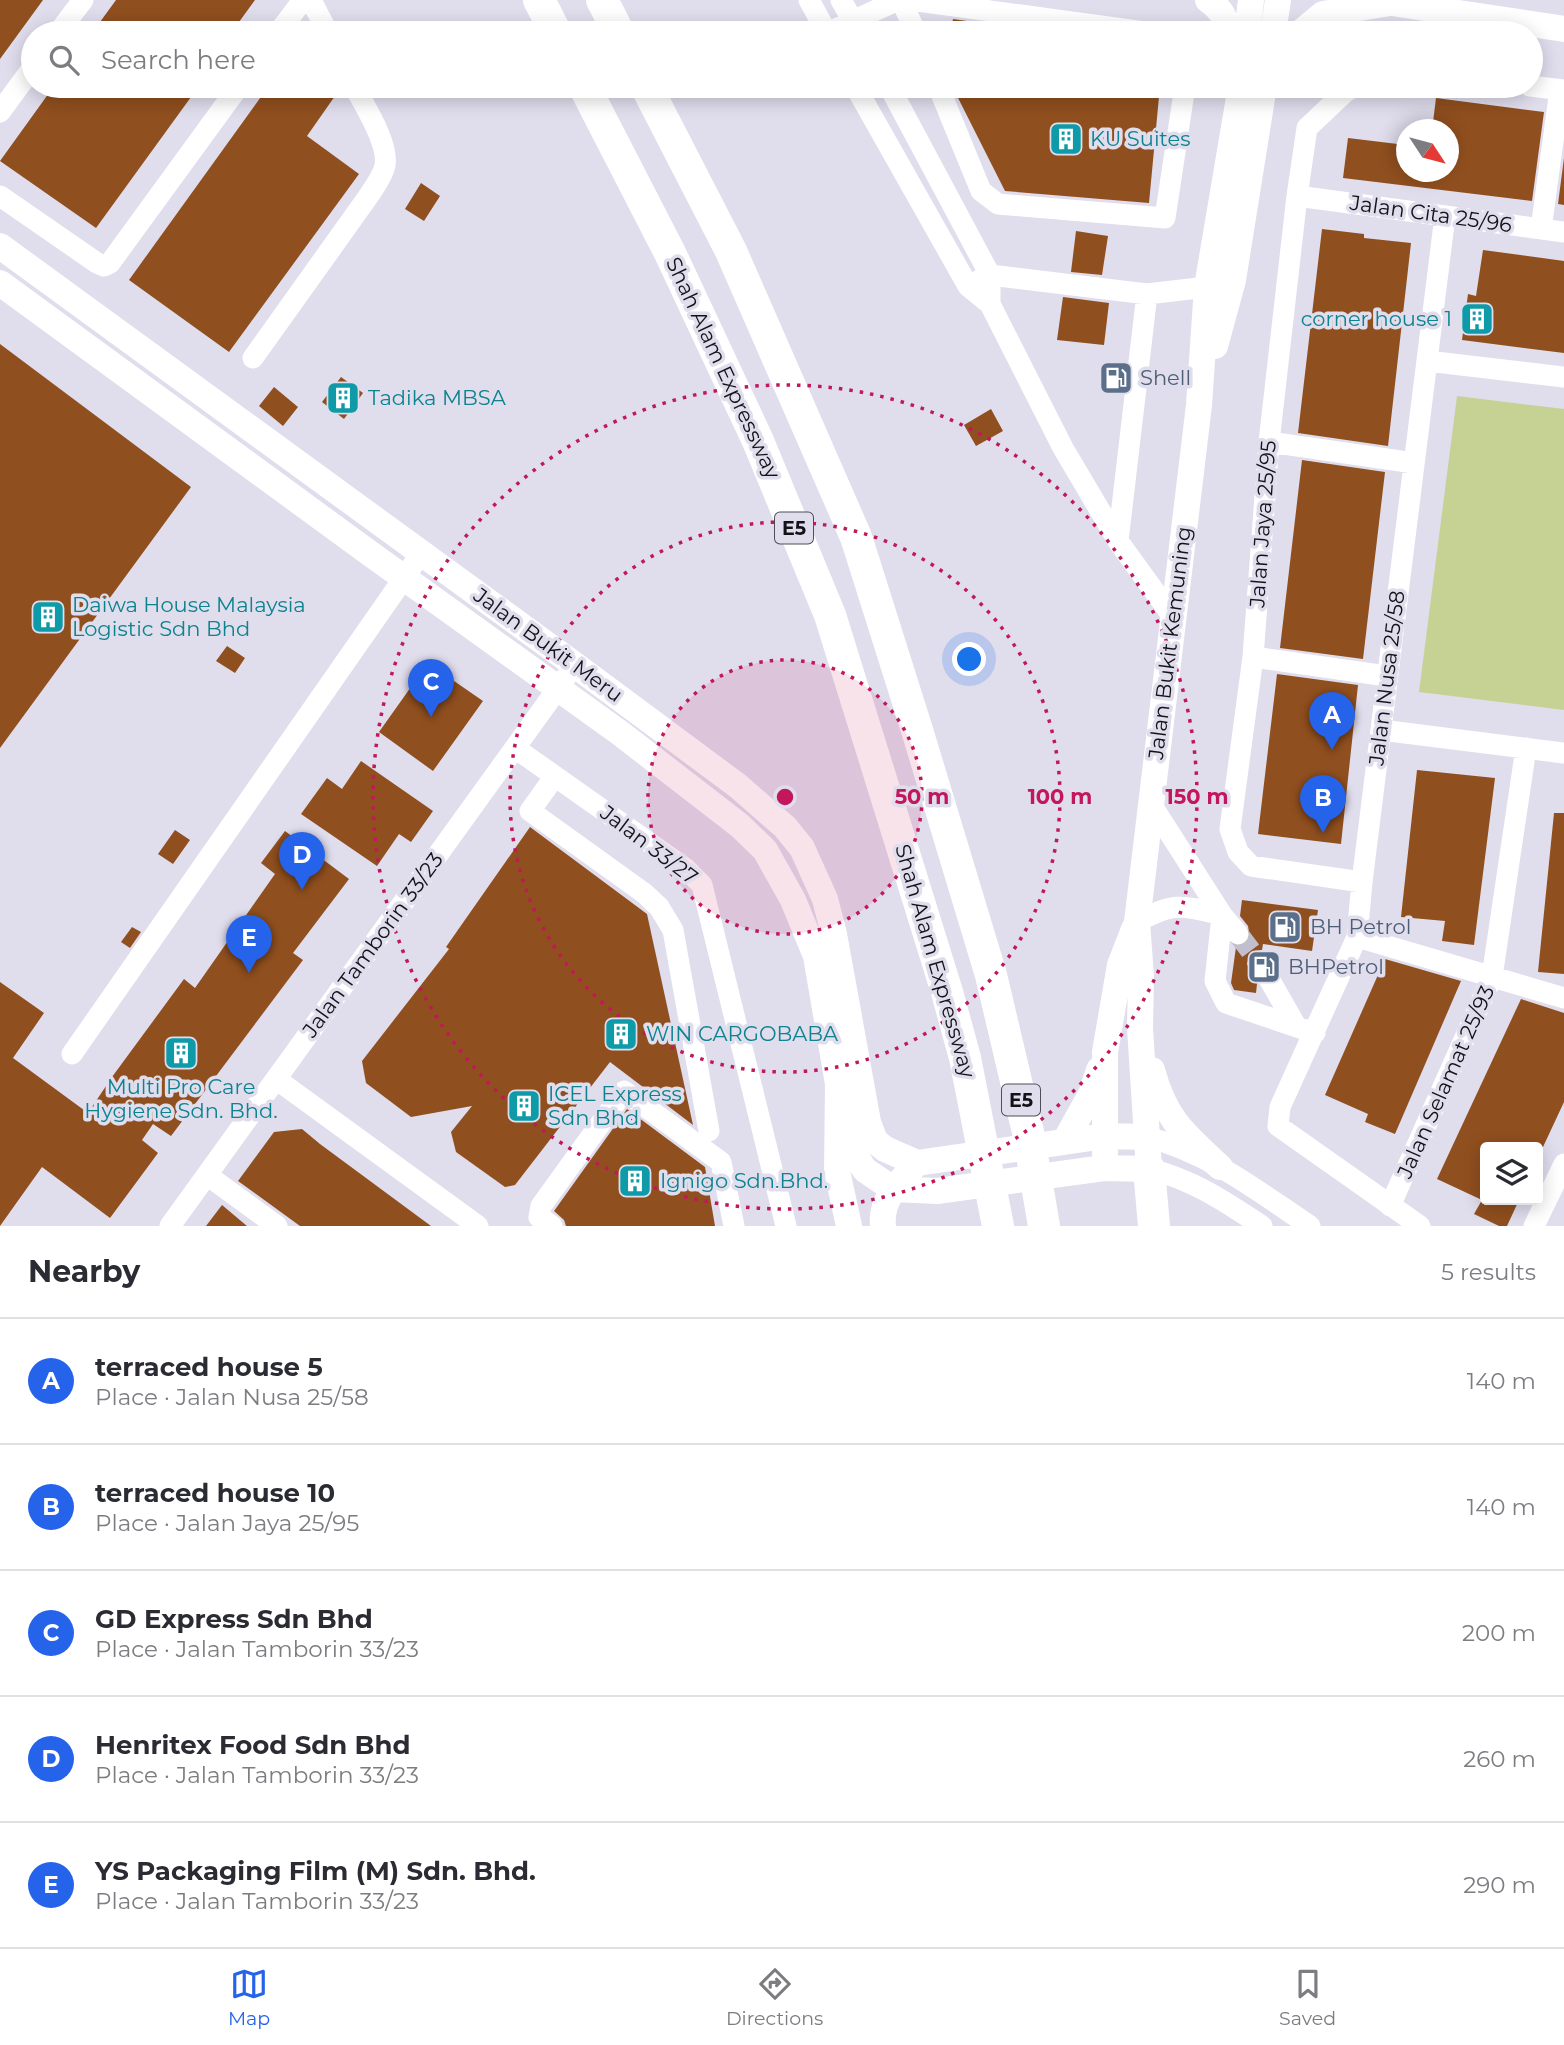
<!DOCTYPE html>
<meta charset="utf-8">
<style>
body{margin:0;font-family:Montserrat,sans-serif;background:#f7f7f7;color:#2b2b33}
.controls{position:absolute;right:21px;bottom:21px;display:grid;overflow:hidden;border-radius:7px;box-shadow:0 4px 18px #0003}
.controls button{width:63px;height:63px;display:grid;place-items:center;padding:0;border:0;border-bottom:2px solid #e1e1e2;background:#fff;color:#2b2b33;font:35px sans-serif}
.compass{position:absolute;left:1396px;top:119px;width:63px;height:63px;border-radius:50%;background:#fff;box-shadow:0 4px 18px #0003;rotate:126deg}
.you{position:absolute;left:970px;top:660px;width:24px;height:24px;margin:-18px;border:5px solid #fff;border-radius:50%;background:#1a73e8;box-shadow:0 0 0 10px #1a73e833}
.badge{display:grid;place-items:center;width:46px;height:46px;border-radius:50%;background:#2563eb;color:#fff;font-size:23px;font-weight:700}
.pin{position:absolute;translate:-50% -58px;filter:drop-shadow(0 2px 4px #0008)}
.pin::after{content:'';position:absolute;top:37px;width:24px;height:21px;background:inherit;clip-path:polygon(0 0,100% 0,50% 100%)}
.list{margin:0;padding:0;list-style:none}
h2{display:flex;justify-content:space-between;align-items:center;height:91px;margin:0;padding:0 28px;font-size:30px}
h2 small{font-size:23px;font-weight:400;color:#7c7c81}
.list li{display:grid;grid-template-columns:46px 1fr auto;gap:21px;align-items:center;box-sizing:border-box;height:126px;padding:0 28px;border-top:2px solid #e1e1e2}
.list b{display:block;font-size:26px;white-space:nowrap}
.list p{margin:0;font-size:23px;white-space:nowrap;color:#7c7c81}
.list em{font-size:23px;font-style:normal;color:#7c7c81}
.icon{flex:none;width:38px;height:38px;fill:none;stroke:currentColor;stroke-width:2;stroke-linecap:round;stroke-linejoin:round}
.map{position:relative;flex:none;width:1564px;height:1226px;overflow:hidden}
.search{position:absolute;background:#fff;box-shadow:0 4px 18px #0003;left:21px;right:21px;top:21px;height:77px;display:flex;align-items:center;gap:18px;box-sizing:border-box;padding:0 24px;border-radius:38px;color:#7c7c81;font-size:26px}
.sheet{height:721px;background:#fff}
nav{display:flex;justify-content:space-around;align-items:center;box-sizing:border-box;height:98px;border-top:2px solid #e1e1e2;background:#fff;font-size:19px;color:#7c7c81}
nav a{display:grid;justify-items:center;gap:4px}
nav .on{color:#2563eb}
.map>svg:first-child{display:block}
.green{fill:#c6d294}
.building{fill:#904f1e}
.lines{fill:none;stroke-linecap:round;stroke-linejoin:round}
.minor-tunnel{stroke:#c1bfcd;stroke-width:21;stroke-dasharray:21 10;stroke-linecap:butt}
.minor{stroke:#fff;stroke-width:21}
.major{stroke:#fff;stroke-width:26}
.highway{stroke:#fff;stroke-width:32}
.ring{fill:none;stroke:#c2185b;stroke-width:3.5;stroke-dasharray:3.5 7}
.labels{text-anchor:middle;stroke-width:7;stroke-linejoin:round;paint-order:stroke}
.shield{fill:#e0dded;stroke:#504f57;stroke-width:2}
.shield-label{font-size:19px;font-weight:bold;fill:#131217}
.culture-label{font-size:21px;fill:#0d838f;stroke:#e0dded;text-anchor:start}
.street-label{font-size:21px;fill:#131217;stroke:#e0dded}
.service-label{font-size:21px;fill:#4e5e75;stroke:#e0dded;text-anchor:start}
.centre{fill:#c2185b;stroke:#e0dded;stroke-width:3.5}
.ring-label{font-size:21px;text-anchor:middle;font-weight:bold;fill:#c2185b;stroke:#e0dded;stroke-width:7;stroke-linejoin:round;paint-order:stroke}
</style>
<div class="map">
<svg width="1564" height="1226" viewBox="0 0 1564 1226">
<rect width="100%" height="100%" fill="#e0dded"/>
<!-- green -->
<path class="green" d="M1457 396 1564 409V710L1419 692Z"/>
<!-- building -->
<path class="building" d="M0 0H43L0 59Z
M116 0H255L231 33H92Z
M953 19 1009 27V33H951Z
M54 86H199L96 228 0 161Z
M281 86H321L335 96 307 136 359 174 229 352 129 280 268 87 276 93Z
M952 86H1160L1149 203 1005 191Z
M1436 98 1544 112 1532 201 1343 178 1348 138 1406 145V172H1448V130H1432Z
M1564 158V205L1558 204Z
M421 183 440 196 424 221 405 209Z
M1322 229 1364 234V238L1411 243 1388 446 1298 433Z
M1076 231 1108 236 1102 275 1071 272Z
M1483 250 1564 261V353L1462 340 1468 294 1476 296Z
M1063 297 1109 303 1104 345 1057 340Z
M0 344 191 487 0 748Z
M341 377 363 393 344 419 322 402Z
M274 387 298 407 283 426 259 406Z
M991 409 1003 431 976 446 964 425Z
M1302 460 1385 472 1363 659 1280 648Z
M227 646 245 658 235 673 216 661Z
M428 663 483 701 433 771 379 732Z
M1277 674 1358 685 1341 844 1258 834Z
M361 761 433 811 411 842 399 834 377 866 301 814 327 778 342 789Z
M1417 770 1495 778 1474 945 1442 941 1445 921 1401 917Z
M1554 813H1564V974L1538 972Z
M530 827 647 914 693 1125 610 1062 515 1185 505 1187 456 1152 451 1132 472 1106 411 1117 366 1083 362 1061 449 949 446 947Z
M175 830 190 840 173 864 158 854Z
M285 831 349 879 293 953 303 960 171 1136 153 1124 142 1140 158 1153 110 1218 42 1167 0 1226V982L44 1013 13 1058 88 1113 112 1077 184 979 195 988 256 901 275 874 261 863Z
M1242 900 1318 910 1312 951 1263 944 1262 950 1254 951 1249 956 1247 964 1257 984 1256 993 1234 990 1231 983 1236 947 1246 944 1250 938 1248 926 1240 916Z
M132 927 141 932 130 948 121 942Z
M1385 959 1461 981 1395 1134 1365 1122 1368 1114 1325 1095Z
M1521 999 1564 1013V1102L1543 1147H1485V1200H1519L1507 1226H1499L1474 1214 1482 1200 1437 1179Z
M627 1109 705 1167 715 1226H566L564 1220 554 1211Z
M302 1129 320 1144 431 1226H300L238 1181 274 1132Z
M222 1205 247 1226H206Z"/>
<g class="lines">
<!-- minor-tunnel -->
<path class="minor-tunnel" d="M1238 934 1260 963"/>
<!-- minor -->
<path class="minor" d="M311 0 328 33
M809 0 827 33
M841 0 859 32
M901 0 916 33
M910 0 1152 33
M58 33 83 0
M278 33 303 0
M827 33 898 0
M855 86 968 286 990 304 1063 448 1118 541 1173 617
M889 86 990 275V304
M938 86 981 191 998 204 1165 218 1185 86
M1355 86 1344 93 1307 128 1297 196 1269 442 1253 657 1230 829 1238 852 1251 866 1362 882
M1530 86 1564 90
M0 112 33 67
M0 196 97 263 104 266 110 263 239 86
M1297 196 1564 232
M1541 229 1560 90
M979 280 990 275 1147 294
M253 358 370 194C375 186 381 178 384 169 392 148 364 105 354 86
M1427 361 1564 377
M1269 442 1414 463
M1118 541 1147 294 1207 287
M1253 657 1387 676
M1381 730 1564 753
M515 748 685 868 702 885 786 1226
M555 776 530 811 644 893 659 907 673 930 709 1131
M1151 804 1222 915 1238 934
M1222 915 1215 981 1226 1003 1315 1033
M1137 922C1174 902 1181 905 1222 915
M1357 937 1564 998
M1260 963 1296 1026
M72 1054 422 552
M276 1079 478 1226
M1147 1137C1208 1152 1259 1192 1310 1226
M1149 1169C1192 1179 1226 1202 1262 1226
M207 1175 277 1226
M1390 1206 1492 977 1526 748
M170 1226 566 677
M552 1226 539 1217 541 1206 624 1091 721 1162 734 1226
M1420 1226 1278 1126 1280 1107 1357 937 1362 882 1445 216
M1534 1226 1564 1164"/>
<!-- major -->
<path class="major" d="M1208 0C1221 9 1226 18 1229 33
M1372 0 1564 29
M1247 33 1251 0
M1273 33 1278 0
M1300 33 1323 14 1390 3
M0 246 575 665 738 786 785 827 802 848 825 899 834 934 868 1122 875 1141 885 1149 917 1163
M0 283 368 552 620 733 739 825 765 850 793 900 816 956 838 1084 837 1171 849 1226
M1215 346 1233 280 1264 86
M1152 1070C1165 1119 1184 1134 1220 1167
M838 1084 847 1140 852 1151 865 1170 893 1189 937 1191 1104 1168 1149 1169 1140 1028 1141 976 1137 922 1199 405 1207 287 1241 86
M1065 1141 1091 1094 1099 1070
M1105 1153V1052L1120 965 1134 929
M883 1226C880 1198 900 1182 917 1163L1105 1136 1147 1137"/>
<!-- highway -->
<path class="highway" d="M539 0 556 33
M602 0 619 33
M584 86 670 253 758 441 830 615 947 992 965 1058 998 1226
M646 86 731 251 856 537 917 730 991 975 1028 1132 1044 1226
M1149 1169 1154 1226"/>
</g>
<!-- distance rings -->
<circle cx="785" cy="797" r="137" fill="#c2185b" fill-opacity=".12"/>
<g class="ring">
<circle cx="785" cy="797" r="137"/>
<circle cx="785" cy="797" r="275"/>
<circle cx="785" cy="797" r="412"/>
</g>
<!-- icons -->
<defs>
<symbol id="building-square" viewBox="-11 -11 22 22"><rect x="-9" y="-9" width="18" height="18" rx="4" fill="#0f9aa8" stroke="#e0dded"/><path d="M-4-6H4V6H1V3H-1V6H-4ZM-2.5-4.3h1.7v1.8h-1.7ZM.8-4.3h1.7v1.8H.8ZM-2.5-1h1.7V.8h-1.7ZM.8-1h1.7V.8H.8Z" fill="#fff"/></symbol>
<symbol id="fuel-square" viewBox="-11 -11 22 22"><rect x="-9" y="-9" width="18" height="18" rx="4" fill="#5c6f8a" stroke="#e0dded"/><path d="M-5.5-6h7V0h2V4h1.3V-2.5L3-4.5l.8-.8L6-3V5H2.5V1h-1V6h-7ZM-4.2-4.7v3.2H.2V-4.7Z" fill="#fff"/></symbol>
</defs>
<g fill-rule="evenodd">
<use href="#building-square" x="1047" y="120" width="38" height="38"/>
<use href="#building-square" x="1458" y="300" width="38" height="38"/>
<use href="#fuel-square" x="1097" y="359" width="38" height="38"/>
<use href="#building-square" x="324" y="379" width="38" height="38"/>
<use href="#building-square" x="29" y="598" width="38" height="38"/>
<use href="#fuel-square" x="1266" y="908" width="38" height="38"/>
<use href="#fuel-square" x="1245" y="948" width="38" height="38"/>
<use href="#building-square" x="602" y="1015" width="38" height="38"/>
<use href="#building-square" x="162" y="1034" width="38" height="38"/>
<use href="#building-square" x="505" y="1087" width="38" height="38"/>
<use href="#building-square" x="616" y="1162" width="38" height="38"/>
</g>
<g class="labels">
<!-- shield labels -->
<g class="shield">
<rect x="775" y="512.5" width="38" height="31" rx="5"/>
<rect x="1002" y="1084.5" width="38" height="31" rx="5"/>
</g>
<g class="shield-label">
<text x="794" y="535">E5</text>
<text x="1021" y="1107">E5</text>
</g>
<!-- culture labels -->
<g class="culture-label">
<text x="1090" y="146">KU Suites</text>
<text x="1452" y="326" text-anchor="end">corner house 1</text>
<text x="368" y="405">Tadika MBSA</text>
<text x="72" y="612">Daiwa House Malaysia<tspan x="72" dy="24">Logistic Sdn Bhd</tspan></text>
<text x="646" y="1041">WIN CARGOBABA</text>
<text x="181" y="1094" text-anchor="middle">Multi Pro Care<tspan x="181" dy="24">Hygiene Sdn. Bhd.</tspan></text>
<text x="548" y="1101">ICEL Express<tspan x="548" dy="24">Sdn Bhd</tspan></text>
<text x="660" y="1188">Ignigo Sdn.Bhd.</text>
</g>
<!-- street labels -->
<g class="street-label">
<text transform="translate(1431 214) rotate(8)" y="7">Jalan Cita 25/96</text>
<text transform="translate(723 368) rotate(65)" y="7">Shah Alam Expressway</text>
<text transform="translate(1263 524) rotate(-86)" y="7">Jalan Jaya 25/95</text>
<text transform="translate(1170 643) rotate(-83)" y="7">Jalan Bukit Kemuning</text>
<text transform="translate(548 645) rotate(36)" y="7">Jalan Bukit Meru</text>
<text transform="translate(1387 678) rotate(-83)" y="7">Jalan Nusa 25/58</text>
<text transform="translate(649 845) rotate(37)" y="7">Jalan 33/27</text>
<text transform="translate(373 945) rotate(-54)" y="7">Jalan Tamborin 33/23</text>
<text transform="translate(935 961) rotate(74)" y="7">Shah Alam Expressway</text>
<text transform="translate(1446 1082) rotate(-66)" y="7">Jalan Selamat 25/93</text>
</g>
<!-- service labels -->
<g class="service-label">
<text x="1140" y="385">Shell</text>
<text x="1310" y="934">BH Petrol</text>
<text x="1288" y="974">BHPetrol</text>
</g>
</g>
<circle cx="785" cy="797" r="10" class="centre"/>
<g class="ring-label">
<text x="922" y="804">50 m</text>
<text x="1060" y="804">100 m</text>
<text x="1197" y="804">150 m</text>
</g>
</svg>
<div class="controls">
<button><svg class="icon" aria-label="layers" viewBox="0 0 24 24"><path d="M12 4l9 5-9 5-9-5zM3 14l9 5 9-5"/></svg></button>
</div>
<svg class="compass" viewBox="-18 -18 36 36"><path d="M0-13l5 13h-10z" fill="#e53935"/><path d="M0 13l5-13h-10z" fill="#7c7c81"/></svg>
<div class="you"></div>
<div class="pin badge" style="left:1332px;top:750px">A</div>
<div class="pin badge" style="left:1323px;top:833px">B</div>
<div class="pin badge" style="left:431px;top:717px">C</div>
<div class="pin badge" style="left:302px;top:890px">D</div>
<div class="pin badge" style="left:249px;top:973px">E</div>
<div class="search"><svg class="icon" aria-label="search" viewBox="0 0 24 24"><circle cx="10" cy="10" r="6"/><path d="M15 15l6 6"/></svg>Search here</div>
</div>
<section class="sheet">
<h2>Nearby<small>5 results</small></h2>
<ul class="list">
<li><span class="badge">A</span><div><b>terraced house 5</b><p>Place · Jalan Nusa 25/58</p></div><em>140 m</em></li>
<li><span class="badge">B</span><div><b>terraced house 10</b><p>Place · Jalan Jaya 25/95</p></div><em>140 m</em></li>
<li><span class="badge">C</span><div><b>GD Express Sdn Bhd</b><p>Place · Jalan Tamborin 33/23</p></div><em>200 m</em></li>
<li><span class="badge">D</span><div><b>Henritex Food Sdn Bhd</b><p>Place · Jalan Tamborin 33/23</p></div><em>260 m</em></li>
<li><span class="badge">E</span><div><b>YS Packaging Film (M) Sdn. Bhd.</b><p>Place · Jalan Tamborin 33/23</p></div><em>290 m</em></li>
</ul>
</section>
<nav>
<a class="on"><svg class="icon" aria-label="map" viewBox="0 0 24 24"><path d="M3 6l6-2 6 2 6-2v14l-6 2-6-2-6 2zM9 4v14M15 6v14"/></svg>Map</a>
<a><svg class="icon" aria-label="directions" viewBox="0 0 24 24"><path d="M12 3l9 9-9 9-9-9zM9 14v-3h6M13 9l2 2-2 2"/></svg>Directions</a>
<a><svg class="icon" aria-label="saved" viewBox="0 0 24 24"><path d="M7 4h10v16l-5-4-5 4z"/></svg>Saved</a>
</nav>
